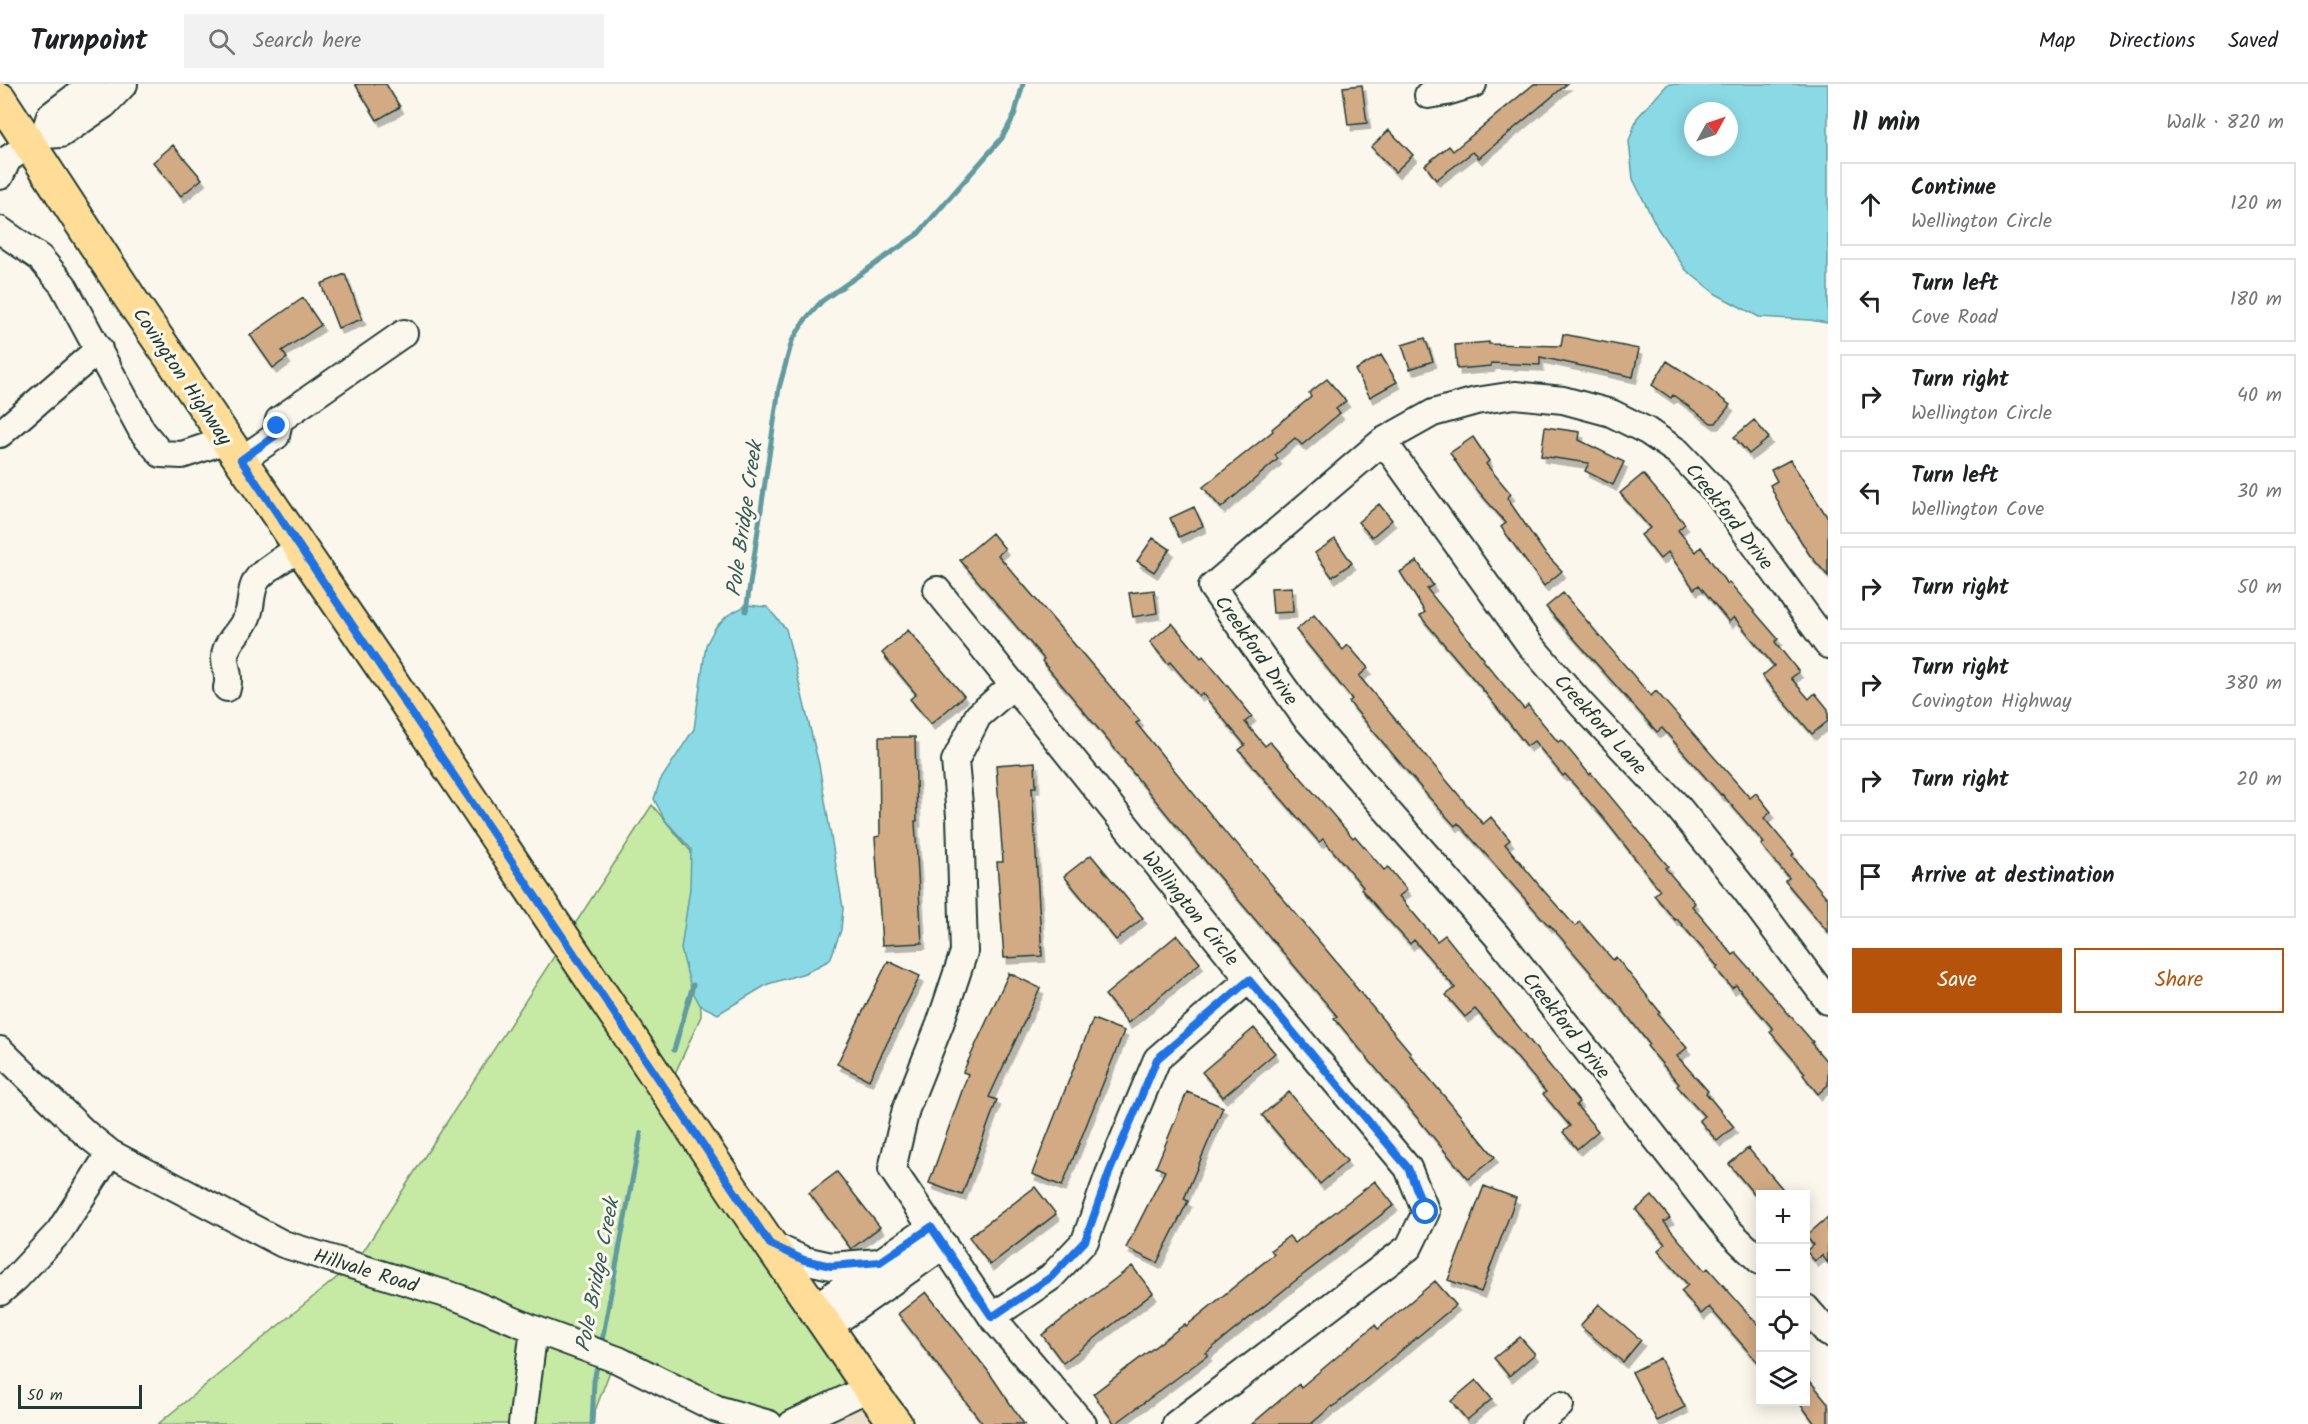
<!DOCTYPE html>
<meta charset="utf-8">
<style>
body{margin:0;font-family:Kalam,sans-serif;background:#f2f2f2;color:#202124}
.controls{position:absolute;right:18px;bottom:18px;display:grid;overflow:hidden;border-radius:0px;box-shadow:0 3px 15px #0003}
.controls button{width:54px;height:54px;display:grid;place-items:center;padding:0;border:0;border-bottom:2px solid #e0e0e0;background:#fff;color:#202124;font:30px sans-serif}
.compass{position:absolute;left:1684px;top:18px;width:54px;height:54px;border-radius:50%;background:#fff;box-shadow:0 3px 15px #0003;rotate:50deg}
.scale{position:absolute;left:18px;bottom:15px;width:124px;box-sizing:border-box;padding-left:6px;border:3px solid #1f3d34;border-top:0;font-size:16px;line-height:21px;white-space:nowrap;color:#1f3d34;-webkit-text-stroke:4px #fbf7ec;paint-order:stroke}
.stop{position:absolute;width:18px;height:18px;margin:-14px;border:4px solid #1a73e8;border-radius:50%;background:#fff}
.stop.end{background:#1a73e8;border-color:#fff;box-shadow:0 2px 6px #0008}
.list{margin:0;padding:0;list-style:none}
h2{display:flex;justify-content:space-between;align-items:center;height:78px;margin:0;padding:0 24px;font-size:26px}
h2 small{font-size:20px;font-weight:400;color:#757577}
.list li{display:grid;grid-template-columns:39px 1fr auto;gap:18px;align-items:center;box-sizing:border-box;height:84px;margin:0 12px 12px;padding:0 12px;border:2px solid #e0e0e0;border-radius:0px}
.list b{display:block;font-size:22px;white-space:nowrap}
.list p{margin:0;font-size:20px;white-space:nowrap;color:#757577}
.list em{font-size:20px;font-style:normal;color:#757577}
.actions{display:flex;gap:12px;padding:18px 24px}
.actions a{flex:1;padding:14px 0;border:2px solid #b45309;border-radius:0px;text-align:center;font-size:21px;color:#b45309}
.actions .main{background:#b45309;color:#fff}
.icon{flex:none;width:33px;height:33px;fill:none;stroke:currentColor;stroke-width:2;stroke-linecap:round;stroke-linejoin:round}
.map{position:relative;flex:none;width:1828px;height:1340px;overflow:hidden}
header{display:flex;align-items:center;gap:36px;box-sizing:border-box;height:84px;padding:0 30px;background:#fff;border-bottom:2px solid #e0e0e0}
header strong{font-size:28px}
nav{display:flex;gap:33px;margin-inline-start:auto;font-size:21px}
.search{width:420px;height:54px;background:#f2f2f2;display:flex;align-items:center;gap:15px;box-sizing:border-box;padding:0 21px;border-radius:0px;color:#757577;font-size:22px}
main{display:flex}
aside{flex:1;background:#fff}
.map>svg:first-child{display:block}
.built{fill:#efe0cd}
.green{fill:#c6eaa3;stroke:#72946c;stroke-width:1.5}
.water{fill:#8adae6;stroke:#5f9b9f;stroke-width:1.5;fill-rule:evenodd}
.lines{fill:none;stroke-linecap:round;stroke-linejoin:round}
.stream{stroke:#5f9b9f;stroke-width:5}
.building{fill:#d2aa84;stroke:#1f3d34;stroke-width:1.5;filter:url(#shadow)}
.minor-casing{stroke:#1f3d34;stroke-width:30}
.major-casing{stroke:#1f3d34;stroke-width:36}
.minor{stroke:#fbf7ec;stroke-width:26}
.major{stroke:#ffdd96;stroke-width:32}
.route{stroke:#1a73e8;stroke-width:8}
.labels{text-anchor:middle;stroke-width:6;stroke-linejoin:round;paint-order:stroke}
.street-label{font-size:20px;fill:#1f3d34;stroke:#fbf7ec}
.water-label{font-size:21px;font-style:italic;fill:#345c58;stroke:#fbf7ec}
</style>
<header>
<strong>Turnpoint</strong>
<div class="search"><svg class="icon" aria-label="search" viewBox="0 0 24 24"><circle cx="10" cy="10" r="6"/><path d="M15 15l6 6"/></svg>Search here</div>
<nav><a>Map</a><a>Directions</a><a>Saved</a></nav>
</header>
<main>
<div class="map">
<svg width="1828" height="1340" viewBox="0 0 1828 1340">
<defs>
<filter id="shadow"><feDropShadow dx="3.5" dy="6" stdDeviation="0" flood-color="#0004"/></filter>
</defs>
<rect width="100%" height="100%" fill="#fbf7ec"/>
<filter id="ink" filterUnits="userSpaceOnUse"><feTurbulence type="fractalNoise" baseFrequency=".0167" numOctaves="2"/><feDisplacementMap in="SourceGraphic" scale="12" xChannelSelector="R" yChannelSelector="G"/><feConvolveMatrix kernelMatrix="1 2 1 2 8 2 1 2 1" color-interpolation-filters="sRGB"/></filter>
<g filter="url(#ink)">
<!-- built -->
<path class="built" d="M855 1310 884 1340H792Z"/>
<!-- green -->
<path class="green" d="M652 721 698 776 701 932 668 1005 858 1308 792 1340 615 1274 590 1340H158L357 1177Z"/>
<!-- water -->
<path class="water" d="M1668 0H1828V239L1810 236 1759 233 1716 210 1686 186 1658 145 1633 95 1629 57 1637 34ZM1693 27H1729V63H1693Z
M747 521 767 523 786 545 819 681 843 824 841 846 830 876 805 889 768 900 718 930 700 921 691 904 681 865 690 804 691 765 665 736 654 715 660 697 694 645 706 561 715 544 728 531Z"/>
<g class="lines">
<!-- stream -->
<path class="stream" d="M746 527 779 304 792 257 805 236 822 217 918 150 1002 54 1014 32 1023 0
M674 966 693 901
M601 1262 641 1049
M592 1340 594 1297 598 1277"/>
</g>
<!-- building -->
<path class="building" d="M355 0H386L400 23 377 36Z
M1534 0H1567L1479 74 1473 68 1436 96 1425 81 1449 62 1453 67Z
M1362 1 1367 39 1348 41 1343 3Z
M1389 46 1413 71 1395 88 1371 63Z
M173 61 202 95 181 112 153 78Z
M345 190 362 235 338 244 321 200Z
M303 214 321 241 282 267 287 274 273 284 250 251Z
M1563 250 1639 265 1633 293 1540 273V281L1491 279V282L1457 285 1455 261 1489 258V260L1561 262Z
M1425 254 1433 277 1410 285 1402 261Z
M1381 271 1397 298 1370 313 1355 286Z
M1667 277 1701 299 1730 321 1716 339H1711L1673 311 1671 314 1652 301Z
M1327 295 1346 317 1336 325 1340 329 1302 361 1295 354 1275 371 1278 375 1221 424 1203 403 1273 347 1272 345 1311 313 1309 309Z
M1754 336 1769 354 1749 370 1734 353Z
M1545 343 1580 348 1579 356 1624 378 1613 401 1585 387 1589 379 1541 372Z
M1473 353 1489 377 1486 380 1511 410 1507 414 1544 468 1562 487 1544 502 1501 443 1506 439 1466 393 1450 369Z
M1790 376 1828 434V492L1809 470 1784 430 1770 401 1777 397 1771 386Z
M1643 390 1685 440 1678 446 1696 468 1701 463 1727 500 1729 498 1778 555 1775 558 1799 588 1791 594 1809 615 1815 609 1828 625V637L1812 650 1762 592 1774 582 1734 533 1729 538 1699 501 1694 505 1668 468 1660 475 1641 451 1650 444 1620 409Z
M1379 420 1392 436 1372 453 1358 438Z
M1194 423 1203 442 1179 453 1170 434Z
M992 449 1005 465 998 471 1140 637 1136 639 1233 758 1234 756 1354 899 1353 900 1411 969 1409 970 1495 1073 1468 1095 1334 934 1337 932 1196 766 1124 678 1125 677 1042 577 1044 575 960 476Z
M1153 454 1170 465 1154 488 1137 477Z
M1335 455 1352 479 1332 493 1315 469Z
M1417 477 1433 501 1427 505 1484 575 1483 576 1524 625 1528 621 1558 658 1561 656 1590 691 1591 689 1668 782 1665 784 1695 819 1692 822 1733 871 1736 869 1813 958 1811 959 1828 979V1001L1818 1010 1803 991 1805 989 1770 948 1773 945 1736 901 1732 904 1716 885 1718 883 1677 835 1675 836 1654 811 1660 806 1604 735 1565 690 1563 692 1534 657 1527 662 1483 606 1420 532 1425 528 1400 488Z
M1292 503 1293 528 1273 529 1271 504Z
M1154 506 1157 529 1133 533 1129 509Z
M1563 509 1651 612 1656 607 1750 714 1756 709 1771 728 1764 734 1794 770 1792 772 1828 815V848L1785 797 1789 794 1761 761 1764 759 1722 710 1721 711 1662 644 1657 648 1546 523Z
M1314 531 1343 566 1348 561 1368 584 1359 592 1483 740 1491 733 1510 756 1505 760 1544 807 1575 842 1580 838 1613 876 1616 873 1660 928 1658 930 1687 964 1677 972 1708 1007 1706 1009 1734 1043 1717 1057 1699 1036 1704 1032 1677 1002 1679 1000 1647 962 1649 960 1622 925 1550 841 1549 842 1458 739 1455 742 1427 711 1349 618 1352 615 1296 546Z
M1172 539 1201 574 1203 572 1252 632 1245 638 1265 662 1270 658 1353 754 1355 752 1384 786 1388 783 1407 806 1399 812 1437 857 1445 851 1579 1018 1576 1021 1598 1047 1577 1065 1563 1048 1570 1042 1543 1010 1546 1008 1503 957 1475 925 1465 933 1446 911 1455 904 1414 856 1410 860 1381 828 1361 805 1363 803 1323 755 1319 758 1239 666 1245 661 1202 609 1199 612 1170 578 1168 580 1150 558Z
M908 546 964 612 931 640 910 615 916 610 882 569Z
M879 653H915L917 737H915L922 859 882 861 875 753 880 752Z
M1035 678 1036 703H1032L1042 872 1004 874 997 778H1003L996 681Z
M1091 771 1143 834 1116 856 1064 792Z
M1177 851 1200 879 1128 939 1105 911Z
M888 877 920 892 869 996 837 980Z
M1009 889 1040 904 989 1013 997 1016 962 1111 929 1099 968 990 963 988Z
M1093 935 1124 947 1062 1102 1032 1090Z
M1254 944 1275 969 1223 1013 1202 988Z
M1187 1008 1223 1023 1184 1115 1188 1117 1157 1179 1126 1164 1165 1087 1156 1083Z
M1289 1008 1347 1077 1320 1100 1262 1031Z
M1748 1064 1787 1110H1754L1729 1080Z
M837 1088 880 1143 851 1165 809 1109Z
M1375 1097 1394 1121 1295 1197 1206 1269 1208 1271 1115 1340 1093 1310 1185 1240 1186 1242 1274 1170 1271 1166 1289 1152 1295 1159Z
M1484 1102 1516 1114 1481 1208 1448 1196Z
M1035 1103 1056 1130 990 1181 969 1153Z
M1652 1112 1670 1134 1664 1138 1705 1187 1708 1184 1761 1244V1282L1709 1223 1701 1230 1681 1207 1688 1201 1658 1166 1665 1160 1636 1126Z
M1828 1133V1179L1822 1171 1815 1177 1806 1167 1813 1161 1806 1152Z
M1132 1182 1153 1209 1063 1279 1042 1251Z
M1435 1197 1456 1221 1333 1323 1332 1322 1311 1340H1252L1299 1300 1301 1303 1375 1241 1378 1245Z
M926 1208 988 1287 1024 1340H983L898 1230Z
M1599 1220 1641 1256 1623 1278 1580 1242Z
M1520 1253 1535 1270 1509 1292 1494 1274Z
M1660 1274 1685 1323 1657 1337 1632 1288Z
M1806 1292 1828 1319V1340H1815L1798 1317H1806Z
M1476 1296 1492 1315 1467 1336 1451 1317Z"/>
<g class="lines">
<defs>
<path id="minor" d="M1428 11 1446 8 1473 0
M44 51 50 32 92 0
M0 92 8 75 44 51 61 50 104 21 124 0
M0 146 40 174 63 201 142 347 161 370 182 371 227 356
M0 350 99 265
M1383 357 1530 561 1582 621 1678 723 1746 807 1828 917
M241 376 276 352 279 336 404 249
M937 506 1249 895 1408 1084 1426 1128 1409 1163 1176 1340
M1012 602 978 632 955 677 960 732 964 868 940 940 906 1025 892 1085 992 1233 1083 1340
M227 604C231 588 224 585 225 572 226 557 242 546 247 533 253 520 249 504 259 493 267 484 290 471 300 463
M0 966 85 1049 110 1069 283 1160 459 1214 534 1245 618 1276 717 1325 769 1340
M770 1160 804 1176 831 1182 879 1178
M1760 1177 1728 1146 1497 852 1305 633 1212 503 1383 357 1433 329 1476 317 1515 311 1563 316 1611 329 1647 347 1678 368 1717 409 1828 561
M0 1208 16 1194 59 1148 110 1069
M814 1224 931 1143
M1806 1224 1828 1249
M992 1233 1051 1193 1085 1157 1109 1090 1157 975 1249 895
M828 1243 944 1161
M522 1340 534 1245
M792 1340 869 1304
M1536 1340 1560 1321"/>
<path id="major" d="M0 15 130 214 390 595 743 1121 869 1304 896 1340"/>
</defs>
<!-- minor casing -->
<use href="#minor" class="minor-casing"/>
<!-- major casing -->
<use href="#major" class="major-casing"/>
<!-- minor -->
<use href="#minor" class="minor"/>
<!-- major -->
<use href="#major" class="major"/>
</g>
</g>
<g class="lines" filter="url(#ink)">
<!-- route -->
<path class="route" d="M277 342 276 351 241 376 770 1160 804 1176 831 1182 880 1178 931 1143 992 1233 1051 1193 1085 1157 1109 1089 1157 975 1249 896 1408 1084 1426 1128"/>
</g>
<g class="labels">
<!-- street labels -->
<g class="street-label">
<text transform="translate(183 292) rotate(56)" y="7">Covington Highway</text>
<text transform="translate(1730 432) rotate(52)" y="7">Creekford Drive</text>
<text transform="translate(1257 566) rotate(55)" y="7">Creekford Drive</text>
<text transform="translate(1601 640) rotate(48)" y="7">Creekford Lane</text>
<text transform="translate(1191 824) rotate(51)" y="7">Wellington Circle</text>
<text transform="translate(1567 941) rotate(52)" y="7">Creekford Drive</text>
<text transform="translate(366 1186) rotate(17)" y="7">Hillvale Road</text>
</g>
<!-- water labels -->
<g class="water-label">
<text transform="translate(744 435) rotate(-82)" y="7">Pole Bridge Creek</text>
<text transform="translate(597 1191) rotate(-79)" y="7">Pole Bridge Creek</text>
</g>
</g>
</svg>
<div class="controls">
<button>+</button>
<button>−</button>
<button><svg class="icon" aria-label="locate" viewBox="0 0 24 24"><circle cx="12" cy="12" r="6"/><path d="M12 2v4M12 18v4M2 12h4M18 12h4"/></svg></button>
<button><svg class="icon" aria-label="layers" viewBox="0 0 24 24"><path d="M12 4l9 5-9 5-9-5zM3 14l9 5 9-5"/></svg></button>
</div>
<svg class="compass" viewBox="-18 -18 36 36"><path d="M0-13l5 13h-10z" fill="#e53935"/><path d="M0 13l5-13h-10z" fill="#757577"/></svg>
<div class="scale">50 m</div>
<div class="stop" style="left:1426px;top:1128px"></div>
<div class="stop end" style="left:277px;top:342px"></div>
</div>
<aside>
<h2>11 min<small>Walk · 820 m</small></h2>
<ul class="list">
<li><svg class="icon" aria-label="ahead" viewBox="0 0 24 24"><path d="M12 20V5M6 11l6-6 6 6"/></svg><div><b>Continue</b><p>Wellington Circle</p></div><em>120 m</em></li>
<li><svg class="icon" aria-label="left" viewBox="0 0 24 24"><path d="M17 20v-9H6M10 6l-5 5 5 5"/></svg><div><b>Turn left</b><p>Cove Road</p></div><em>180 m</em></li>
<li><svg class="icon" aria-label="right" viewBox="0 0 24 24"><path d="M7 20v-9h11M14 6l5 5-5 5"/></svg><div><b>Turn right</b><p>Wellington Circle</p></div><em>40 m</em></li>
<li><svg class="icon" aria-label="left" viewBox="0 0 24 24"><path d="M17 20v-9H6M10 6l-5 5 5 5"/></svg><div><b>Turn left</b><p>Wellington Cove</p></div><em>30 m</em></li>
<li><svg class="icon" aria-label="right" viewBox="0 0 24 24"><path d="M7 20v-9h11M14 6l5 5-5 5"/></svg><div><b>Turn right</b></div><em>50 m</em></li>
<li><svg class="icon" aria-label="right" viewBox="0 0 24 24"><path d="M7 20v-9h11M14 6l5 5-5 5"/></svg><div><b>Turn right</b><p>Covington Highway</p></div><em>380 m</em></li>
<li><svg class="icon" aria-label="right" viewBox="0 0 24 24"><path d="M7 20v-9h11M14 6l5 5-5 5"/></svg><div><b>Turn right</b></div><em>20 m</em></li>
<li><svg class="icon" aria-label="arrive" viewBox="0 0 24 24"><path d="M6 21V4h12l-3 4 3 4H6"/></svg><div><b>Arrive at destination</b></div></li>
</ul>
<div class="actions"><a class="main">Save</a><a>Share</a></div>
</aside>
</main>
